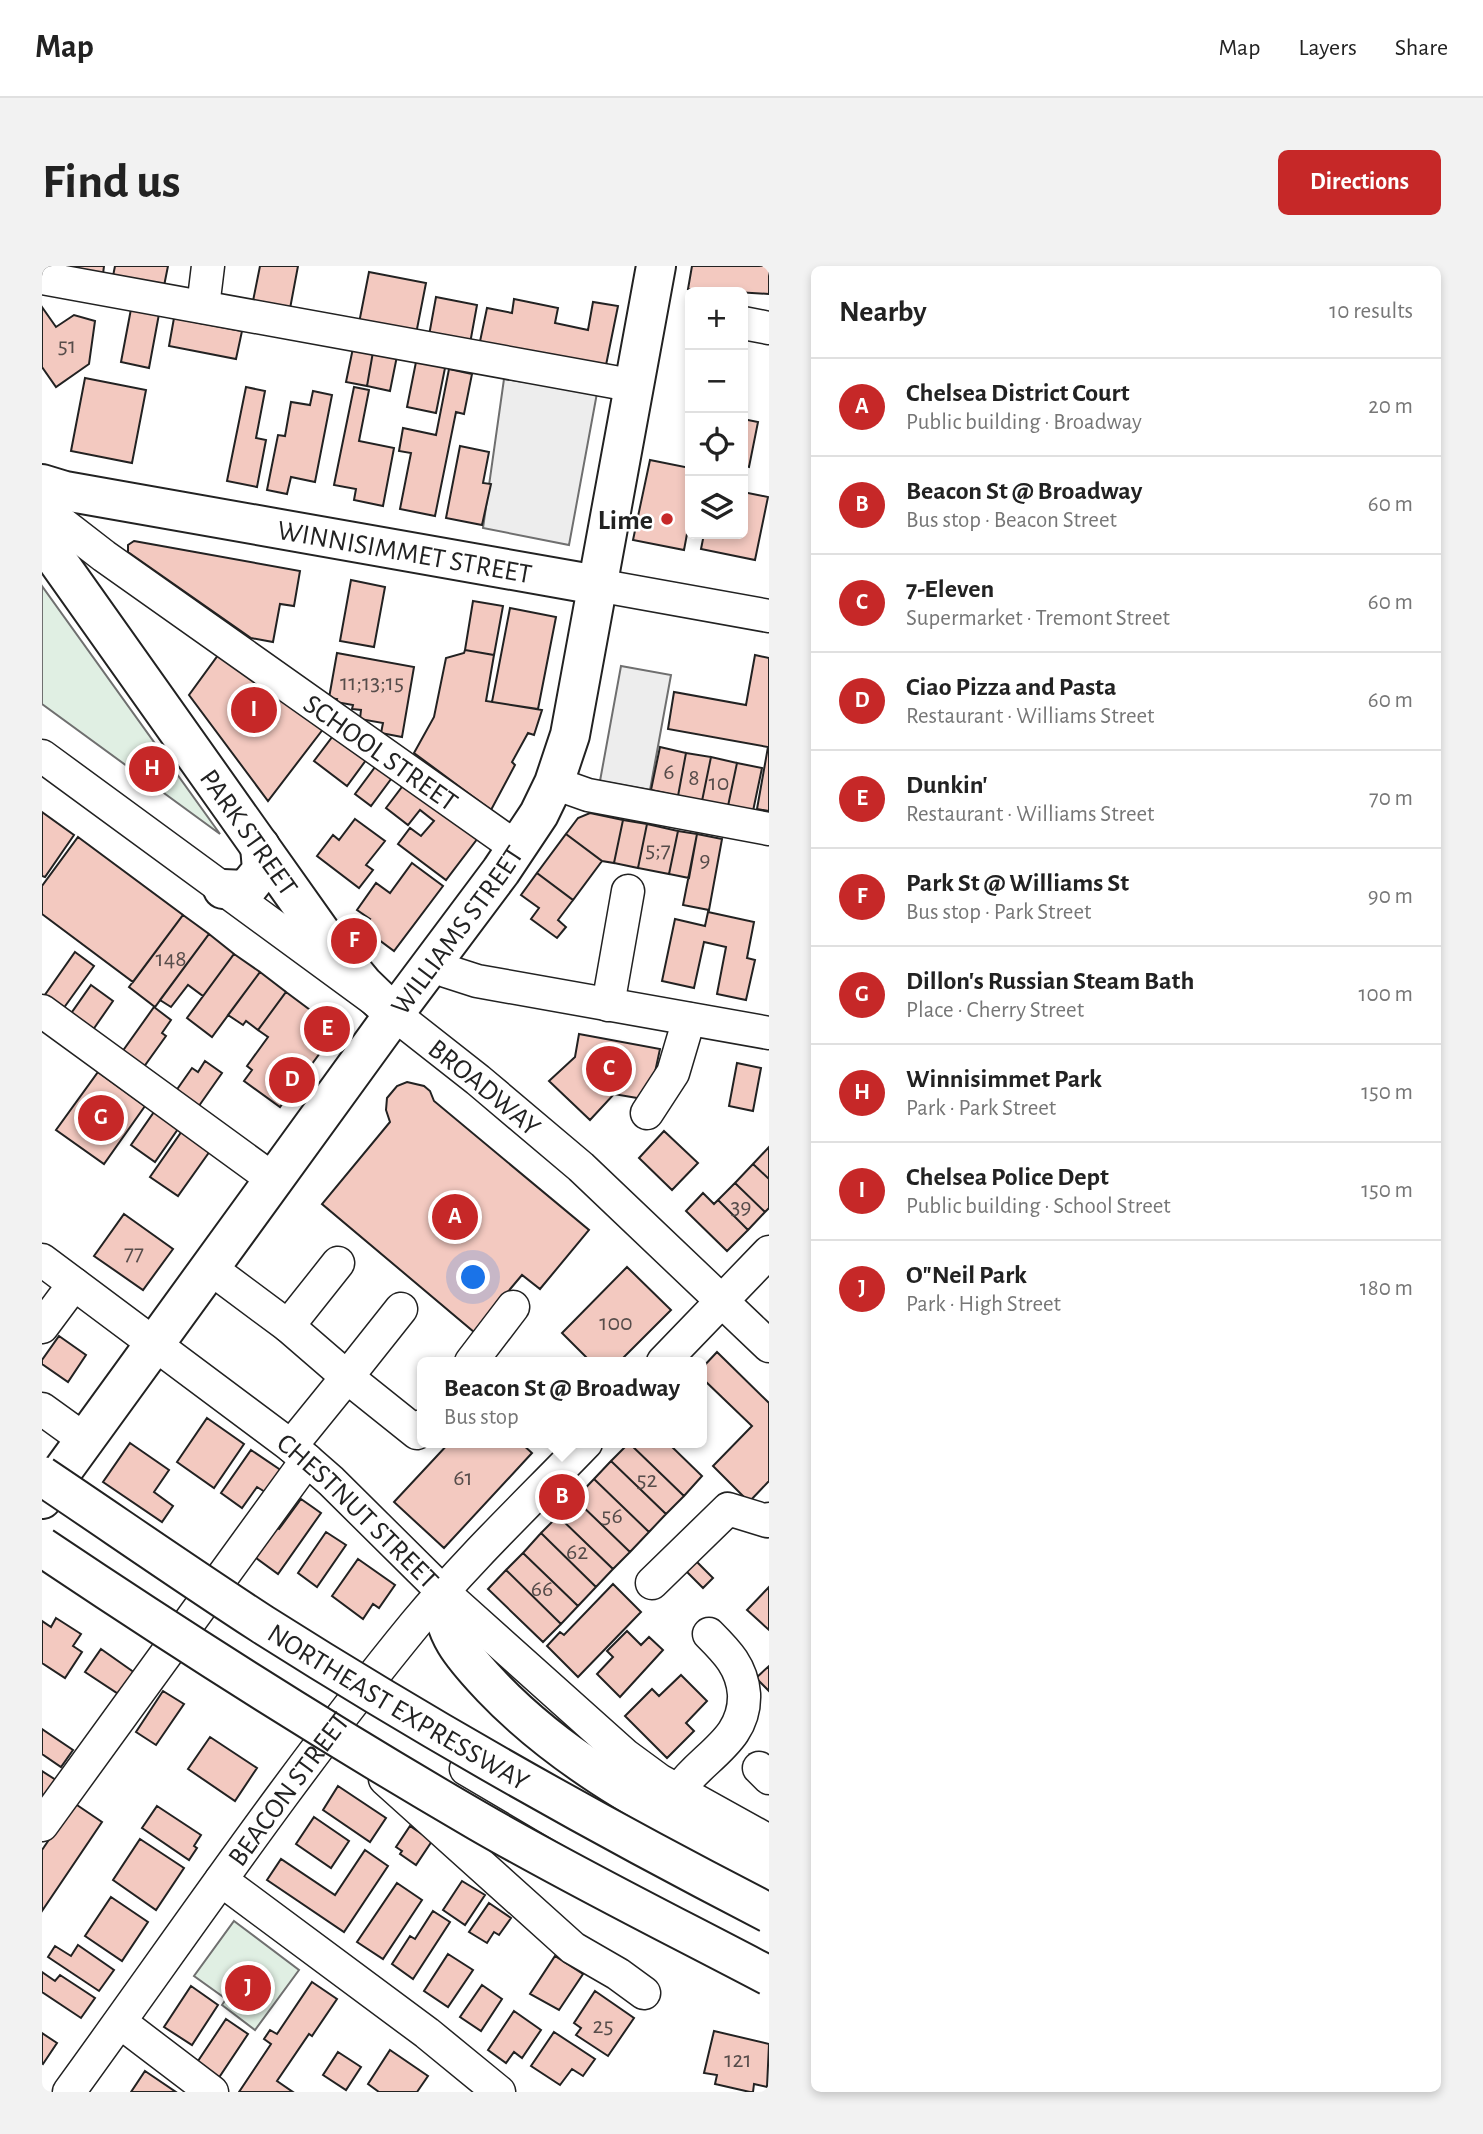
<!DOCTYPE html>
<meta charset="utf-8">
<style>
body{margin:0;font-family:"Alegreya Sans",sans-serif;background:#f2f2f2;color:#222}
.controls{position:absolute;right:21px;top:21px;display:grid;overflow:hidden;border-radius:10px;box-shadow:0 4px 10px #0003}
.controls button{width:63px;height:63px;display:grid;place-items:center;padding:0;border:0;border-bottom:2px solid #e0e0e0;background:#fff;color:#222;font:35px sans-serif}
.you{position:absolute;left:432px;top:1012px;width:24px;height:24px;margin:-18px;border:5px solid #fff;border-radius:50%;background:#1a73e8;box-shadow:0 0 0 10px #1a73e833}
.badge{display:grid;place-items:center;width:46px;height:46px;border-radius:50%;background:#c62828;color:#fff;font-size:23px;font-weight:700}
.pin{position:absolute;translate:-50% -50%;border:4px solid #fff;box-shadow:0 2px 7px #0006}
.popup{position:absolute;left:375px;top:1091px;width:290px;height:91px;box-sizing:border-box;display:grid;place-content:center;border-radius:10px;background:#fff;filter:drop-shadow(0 2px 5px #0005);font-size:23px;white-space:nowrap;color:#767676}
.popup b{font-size:26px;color:#222}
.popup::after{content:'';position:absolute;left:50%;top:100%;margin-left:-14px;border:14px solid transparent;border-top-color:#fff}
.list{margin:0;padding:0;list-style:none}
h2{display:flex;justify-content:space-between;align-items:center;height:91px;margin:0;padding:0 28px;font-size:30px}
h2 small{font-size:23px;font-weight:400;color:#767676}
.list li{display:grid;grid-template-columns:46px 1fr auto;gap:21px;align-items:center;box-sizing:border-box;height:98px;padding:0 28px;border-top:2px solid #e0e0e0}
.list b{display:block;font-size:26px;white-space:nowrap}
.list p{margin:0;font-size:23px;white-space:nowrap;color:#767676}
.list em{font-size:23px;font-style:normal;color:#767676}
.icon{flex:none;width:38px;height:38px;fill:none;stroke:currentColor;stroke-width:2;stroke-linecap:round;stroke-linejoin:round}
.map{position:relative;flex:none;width:727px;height:1826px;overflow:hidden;border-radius:10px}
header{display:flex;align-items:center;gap:42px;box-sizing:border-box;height:98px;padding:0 35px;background:#fff;border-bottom:2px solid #e0e0e0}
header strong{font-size:33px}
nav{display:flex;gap:38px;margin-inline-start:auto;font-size:24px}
.intro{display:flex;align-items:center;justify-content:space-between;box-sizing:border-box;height:168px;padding:0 42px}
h1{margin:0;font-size:49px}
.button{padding:18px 32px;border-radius:10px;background:#c62828;color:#fff;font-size:24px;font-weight:700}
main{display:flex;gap:42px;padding:0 42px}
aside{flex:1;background:#fff;border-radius:10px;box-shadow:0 4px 10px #0003}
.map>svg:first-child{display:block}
.green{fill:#e0efe3;stroke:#6f6f6f;stroke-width:2}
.parking{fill:#ededed;stroke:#6f6f6f;stroke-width:2}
.building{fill:#f3c9c0;stroke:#222;stroke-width:2}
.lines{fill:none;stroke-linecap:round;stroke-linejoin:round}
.minor-casing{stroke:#222;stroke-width:35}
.major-casing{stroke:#222;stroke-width:42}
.highway-casing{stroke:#222;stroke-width:42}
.minor{stroke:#fff;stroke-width:32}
.major{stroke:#fff;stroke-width:38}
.highway{stroke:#fff;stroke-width:38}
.highway-bridge-casing{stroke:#222;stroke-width:42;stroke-linecap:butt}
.highway-bridge{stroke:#fff;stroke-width:38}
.poi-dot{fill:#c62828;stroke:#fff;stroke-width:2.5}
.labels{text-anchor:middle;stroke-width:5;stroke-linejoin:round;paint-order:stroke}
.number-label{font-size:24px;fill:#564c4a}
.poi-label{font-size:28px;font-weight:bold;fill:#222;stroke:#fff;text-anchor:end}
.street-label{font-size:28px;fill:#222;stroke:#fff}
</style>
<header>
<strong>Map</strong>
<nav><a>Map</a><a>Layers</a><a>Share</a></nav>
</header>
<div class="intro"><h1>Find us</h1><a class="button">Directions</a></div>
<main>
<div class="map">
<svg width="727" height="1826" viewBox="0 0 727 1826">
<rect width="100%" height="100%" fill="#fff"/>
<!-- green -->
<path class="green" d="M0 320 178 568 0 438Z
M192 1655 257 1704 213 1764 180 1739 184 1733 152 1710Z"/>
<!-- parking -->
<path class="parking" d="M462 113 555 127 527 279 441 262Z
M579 400 629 409 608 524 558 515Z"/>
<!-- building -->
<path class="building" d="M16 0H62L61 8Z
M73 0H126L122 20 71 10Z
M218 0H256L247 48 210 40Z
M650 0H727V28L646 23Z
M327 6 384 17 374 68 317 57Z
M394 31 435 39 427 83 386 75Z
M472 33 516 42 513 57 546 64 551 36 576 40 563 104 436 85 445 42 470 47Z
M0 41 14 61 32 49 53 55 47 98 14 121 0 101Z
M89 43 117 48 107 102 79 96Z
M132 52 200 65 194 93 127 80Z
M311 82 331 86 325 120 304 116Z
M331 86 355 90 348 125 325 120Z
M375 91 404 97 394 147 365 141Z
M407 103 430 108 422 148 414 146 393 250 358 243 369 187 357 185 361 162 394 169Z
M43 112 104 124 90 197 29 185Z
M204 121 223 125 214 172 224 174 215 221 185 215Z
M312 121 327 124 317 175 352 182 341 240 312 234 314 223 292 219Z
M271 125 290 129 273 216 249 211 245 228 225 224 236 169 243 170 249 136 268 139Z
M701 153 716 156 707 201 701 199Z
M418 180 447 186 441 217 449 218 440 259 404 252Z
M608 194 648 202V252L642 284 591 274Z
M701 226 726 231 713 294 659 283 662 268H701Z
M92 275 258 305 252 340 238 338 231 376 209 372 86 286V279Z
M309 314 343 321 332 381 298 375Z
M431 335 461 340 452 389 423 384Z
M468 342 514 351 496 443 450 436Z
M182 381 285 458 226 535 147 429Z
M423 384 452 389 444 435 500 444 492 469 486 467 470 496 473 499 449 544 372 487 392 451 404 392 422 387Z
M295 387 372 401 360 471 339 467 341 457 318 453 319 444 310 443 311 439 294 436 295 433 287 432Z
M713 389 727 392V545L715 543 726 481 626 463 632 426 704 439Z
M297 462 330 486 305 520 272 495Z
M618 481 644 487 636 530 609 524Z
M644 487 669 491 660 535 636 530Z
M669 491 695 497 686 540 660 535Z
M339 493 355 505 329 540 313 528Z
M695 497 720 502 711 545 686 540Z
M366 513 439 568 404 614 356 578 368 562 379 570 392 555 378 544 366 559 344 542Z
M0 546 32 569 3 611 0 610Z
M548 547 581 554 572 597 560 595 524 568 536 552Z
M313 553 343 575 324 599 331 604 317 622 275 590 291 569 297 574Z
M581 554 605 558 596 602 572 597Z
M605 558 636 565 627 608 596 602Z
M636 565 655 568 647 612 627 608Z
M524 568 560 595 531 634 495 607Z
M655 568 680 573 667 644 641 639Z
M36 571 141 649 91 716 0 648V620Z
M370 597 401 620 352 685 321 662 328 653 315 644 334 617 348 627Z
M495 607 531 634 516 654 524 661 515 672 489 653 497 642 479 629Z
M666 646 712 656 705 692 713 694 704 734 675 728 684 681 662 676 652 722 620 715 633 653 663 660Z
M141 649 167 668 113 741 87 721Z
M167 668 192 688 161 730 146 719 129 741 118 734Z
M33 686 52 700 16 750 0 733Z
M192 688 218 706 170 771 145 752Z
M218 706 244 726 216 764 204 755 201 759 186 749Z
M49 719 71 735 46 771 23 756Z
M244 726 295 764 238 841 202 815 210 804 205 800 226 771 216 764Z
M112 741 129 754 120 767 124 770 96 809 75 793Z
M537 768 618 783 607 834 572 828 548 854 507 815 533 791Z
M163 795 180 807 152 847 129 832 150 802 156 806Z
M695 797 719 802 711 845 687 840Z
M56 806 103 840 62 898 14 864Z
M365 816 382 820 388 825 392 835 547 964 498 1023 480 1009 432 1066 280 938 348 856 344 844 345 832 355 820Z
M112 846 136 863 113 896 89 879Z
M140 865 168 885 136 930 108 911Z
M622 865 656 897 630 924 597 892Z
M727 881V913L711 898Z
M711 898 727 913V942L723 946 693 917Z
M693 917 723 946 706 964 676 934Z
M661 927 672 938 676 934 706 964 685 985 644 945Z
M82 948 131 983 101 1024 52 990Z
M585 1001 629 1044 577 1096H549L520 1067Z
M17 1070 44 1089 26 1116 0 1098V1094Z
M675 1086 727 1137V1215L707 1236 671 1200 710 1160 660 1112V1102Z
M165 1152 202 1178 172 1222 135 1196Z
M88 1177 127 1204 112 1226 131 1240 120 1256 61 1216Z
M407 1177H479L490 1187 402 1282 352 1236Z
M587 1177H626L660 1210 642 1230Z
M587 1177 642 1230 624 1248 569 1195Z
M209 1184 243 1207 228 1229 215 1221 200 1242 179 1227Z
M569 1195 624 1248 607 1266 552 1213Z
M552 1213 607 1266 588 1286 533 1233Z
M259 1233 279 1247 236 1308 210 1289 231 1259 237 1263Z
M533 1233 588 1286 571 1303 516 1250Z
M516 1250 571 1303 554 1321 499 1267Z
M284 1266 304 1279 275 1321 256 1307Z
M499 1267 554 1321 536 1340 481 1287Z
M481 1287 536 1340 519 1358 464 1304Z
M316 1293 353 1319 337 1342 331 1338 321 1353 290 1330Z
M653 1294 671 1312 661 1322 643 1304Z
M464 1304 519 1358 501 1376 446 1323Z
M571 1318 599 1346 536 1411 505 1380 518 1366 522 1369Z
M727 1321V1364L705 1344Z
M14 1352 39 1368 31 1380 40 1386 23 1412 0 1397V1355L9 1361Z
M585 1365 599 1379 607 1371 621 1384 578 1431 555 1408 571 1391 565 1385Z
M59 1383 93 1407 78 1429 43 1406Z
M727 1400V1425L714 1412Z
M639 1409 665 1435 644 1457 652 1465 625 1492 583 1450 610 1423 617 1430Z
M121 1425 142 1438 114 1479 94 1466Z
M0 1463 31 1484 19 1501 0 1488Z
M168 1471 215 1502 193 1535 146 1503Z
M0 1505 14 1514 0 1535Z
M296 1520 344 1552 328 1576 281 1544Z
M32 1537 60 1556 0 1645V1584Z
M115 1540 159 1569 152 1580 155 1582 147 1594 100 1562Z
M272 1551 307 1575 289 1602 254 1578Z
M368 1560 390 1575 374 1599 358 1588 360 1585 354 1581Z
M98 1573 142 1602 114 1644 71 1614Z
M323 1584 346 1600 302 1666 225 1614 239 1593 293 1629Z
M420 1615 443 1629 423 1659 401 1644Z
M355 1617 380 1634 341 1693 315 1676Z
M69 1631 106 1656 80 1695 43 1670Z
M447 1637 469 1652 457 1669 452 1666 445 1677 427 1666Z
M391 1645 408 1656 371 1713 350 1698 368 1670 373 1673Z
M36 1679 72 1704 57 1725 6 1691 13 1680 29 1690Z
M406 1688 431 1704 406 1741 382 1725Z
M513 1690 541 1708 517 1744 488 1728Z
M0 1706 13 1715 18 1709 53 1732 39 1752 0 1726Z
M270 1716 295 1733 270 1770 267 1768 235 1815 251 1826H197L229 1778 222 1773 228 1764 235 1768Z
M440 1719 460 1733 439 1765 418 1751Z
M149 1720 176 1739 150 1779 122 1761Z
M553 1725 592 1752 566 1790 534 1769 539 1762 532 1757Z
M472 1745 499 1764 480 1792 472 1786 464 1797 446 1784Z
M184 1753 206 1768 176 1813 154 1798Z
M672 1765 727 1778 725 1821 712 1818 711 1826H708L673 1818 675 1809 662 1807Z
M512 1766 553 1793 541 1810 530 1803 518 1819 489 1800Z
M0 1767 15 1777 1 1798 0 1797Z
M348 1784 386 1810 375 1826H337L326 1818Z
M296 1786 319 1801 304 1824 281 1809Z
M103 1805 134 1826H89Z"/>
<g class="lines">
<defs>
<g id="minor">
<path d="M0 12 594 120"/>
<path d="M161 41 166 0"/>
<path d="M701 57 727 62"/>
<path id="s1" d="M0 242 62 290 475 582"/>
<path d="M555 319 727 350"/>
<path id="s2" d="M0 490 352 748 436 814 539 901 727 1080"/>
<path d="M512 517 546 529 727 563"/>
<path d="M392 695 404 705 435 715 727 767"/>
<path d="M566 739 586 625"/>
<path d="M0 745 232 914"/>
<path d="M605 847 631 807 647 753"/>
<path id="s3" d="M0 994 249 1180 289 1215 401 1326 583 1489 617 1514 727 1575"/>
<path d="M168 1002 246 1060 305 1111 359 1043"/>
<path d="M246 1060 296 997"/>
<path d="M0 1061 32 1018"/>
<path d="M429 1096 471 1041"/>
<path d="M621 1096 727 986"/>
<path d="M0 1143 43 1174"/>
<path d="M249 1180 305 1111 375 1167 380 1160"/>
<path d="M610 1317 686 1243 725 1255 727 1253"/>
<path d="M717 1502 727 1512"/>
<path d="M424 1503 727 1682"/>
<path d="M343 1513 531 1682 576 1708 602 1727"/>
<path d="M636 1525C660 1490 704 1475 702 1428 700 1401 685 1386 667 1368"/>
<path d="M0 1559 265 1194"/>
<path d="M179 1614 385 1767 457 1826"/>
<path d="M78 1756 170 1826"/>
<path id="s4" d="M27 1826C141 1669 250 1508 373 1358 426 1294 487 1236 544 1177"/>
</g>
<g id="major">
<path id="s5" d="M0 218 23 225 555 319"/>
<path id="s6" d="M0 273 282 671 321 718 352 748"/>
<path d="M181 623 204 624 220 604 218 580"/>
<path id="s7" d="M0 1233 352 748 459 605 497 548 512 517 528 469 614 0"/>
</g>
<path id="highway" d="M401 1326C398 1367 424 1393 450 1421 528 1503 630 1552 727 1607"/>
</defs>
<!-- minor casing -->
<use href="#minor" class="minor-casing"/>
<!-- major casing -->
<use href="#major" class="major-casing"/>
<!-- highway casing -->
<use href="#highway" class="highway-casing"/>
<!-- minor -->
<use href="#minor" class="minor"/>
<!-- major -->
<use href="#major" class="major"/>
<!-- highway -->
<use href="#highway" class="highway"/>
<defs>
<g id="highway-bridge">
<path id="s8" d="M0 1210C73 1259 146 1310 220 1358 384 1462 554 1558 727 1647"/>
<path d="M0 1281C143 1377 288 1469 436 1555 531 1610 630 1659 727 1710"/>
</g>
</defs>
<!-- highway-bridge casing -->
<use href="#highway-bridge" class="highway-bridge-casing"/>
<!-- highway-bridge -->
<use href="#highway-bridge" class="highway-bridge"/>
</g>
<!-- markers -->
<circle class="poi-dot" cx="625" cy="253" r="7"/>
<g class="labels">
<!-- number labels -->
<g class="number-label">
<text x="25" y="87">51</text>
<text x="330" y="424">11;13;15</text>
<text x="627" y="513">6</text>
<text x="652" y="519">8</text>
<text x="677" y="524">10</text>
<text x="616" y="591">5;7</text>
<text x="663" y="601">9</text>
<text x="129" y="700">148</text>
<text x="699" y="948">39</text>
<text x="92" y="994">77</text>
<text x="574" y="1064">100</text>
<text x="421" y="1219">61</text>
<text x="605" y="1221">52</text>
<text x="570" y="1257">56</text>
<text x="535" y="1293">62</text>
<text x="500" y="1330">66</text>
<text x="561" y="1767">25</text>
<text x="696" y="1801">121</text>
</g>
<!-- poi labels -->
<g class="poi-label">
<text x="611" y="263">Lime</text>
</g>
<!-- street labels -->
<g class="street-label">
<text dy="10" stroke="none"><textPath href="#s5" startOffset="369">WINNISIMMET STREET</textPath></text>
<text dy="10" stroke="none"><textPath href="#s1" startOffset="418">SCHOOL STREET</textPath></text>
<text dy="10" stroke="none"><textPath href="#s6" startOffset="359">PARK STREET</textPath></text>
<text dy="10" stroke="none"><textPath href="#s7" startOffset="704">WILLIAMS STREET</textPath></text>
<text dy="10" stroke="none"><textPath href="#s2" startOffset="553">BROADWAY</textPath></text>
<text dy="10" stroke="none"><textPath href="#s3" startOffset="404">CHESTNUT STREET</textPath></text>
<text dy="10" stroke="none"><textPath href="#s8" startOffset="425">NORTHEAST EXPRESSWAY</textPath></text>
<text dy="10" stroke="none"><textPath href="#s4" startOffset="374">BEACON STREET</textPath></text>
</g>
</g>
</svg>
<div class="controls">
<button>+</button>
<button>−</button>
<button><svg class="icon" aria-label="locate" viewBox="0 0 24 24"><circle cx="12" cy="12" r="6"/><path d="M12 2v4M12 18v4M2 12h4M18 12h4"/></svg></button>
<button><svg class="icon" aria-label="layers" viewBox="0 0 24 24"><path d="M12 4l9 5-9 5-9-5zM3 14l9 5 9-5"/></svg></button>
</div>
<div class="you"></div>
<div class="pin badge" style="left:413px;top:951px">A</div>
<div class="pin badge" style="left:520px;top:1231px">B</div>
<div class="popup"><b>Beacon St @ Broadway</b>Bus stop</div>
<div class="pin badge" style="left:567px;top:803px">C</div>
<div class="pin badge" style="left:250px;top:814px">D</div>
<div class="pin badge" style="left:285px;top:763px">E</div>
<div class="pin badge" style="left:312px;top:675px">F</div>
<div class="pin badge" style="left:59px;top:852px">G</div>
<div class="pin badge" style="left:110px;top:503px">H</div>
<div class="pin badge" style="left:212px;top:444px">I</div>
<div class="pin badge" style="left:206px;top:1722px">J</div>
</div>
<aside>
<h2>Nearby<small>10 results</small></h2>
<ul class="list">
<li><span class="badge">A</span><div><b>Chelsea District Court</b><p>Public building · Broadway</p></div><em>20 m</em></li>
<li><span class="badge">B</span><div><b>Beacon St @ Broadway</b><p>Bus stop · Beacon Street</p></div><em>60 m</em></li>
<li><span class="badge">C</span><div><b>7-Eleven</b><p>Supermarket · Tremont Street</p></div><em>60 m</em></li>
<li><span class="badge">D</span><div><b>Ciao Pizza and Pasta</b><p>Restaurant · Williams Street</p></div><em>60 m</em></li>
<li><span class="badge">E</span><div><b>Dunkin'</b><p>Restaurant · Williams Street</p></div><em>70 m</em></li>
<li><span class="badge">F</span><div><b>Park St @ Williams St</b><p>Bus stop · Park Street</p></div><em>90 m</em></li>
<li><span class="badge">G</span><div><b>Dillon's Russian Steam Bath</b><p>Place · Cherry Street</p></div><em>100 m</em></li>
<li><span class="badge">H</span><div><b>Winnisimmet Park</b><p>Park · Park Street</p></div><em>150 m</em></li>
<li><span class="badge">I</span><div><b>Chelsea Police Dept</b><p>Public building · School Street</p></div><em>150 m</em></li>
<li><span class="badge">J</span><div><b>O&quot;Neil Park</b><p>Park · High Street</p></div><em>180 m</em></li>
</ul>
</aside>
</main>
